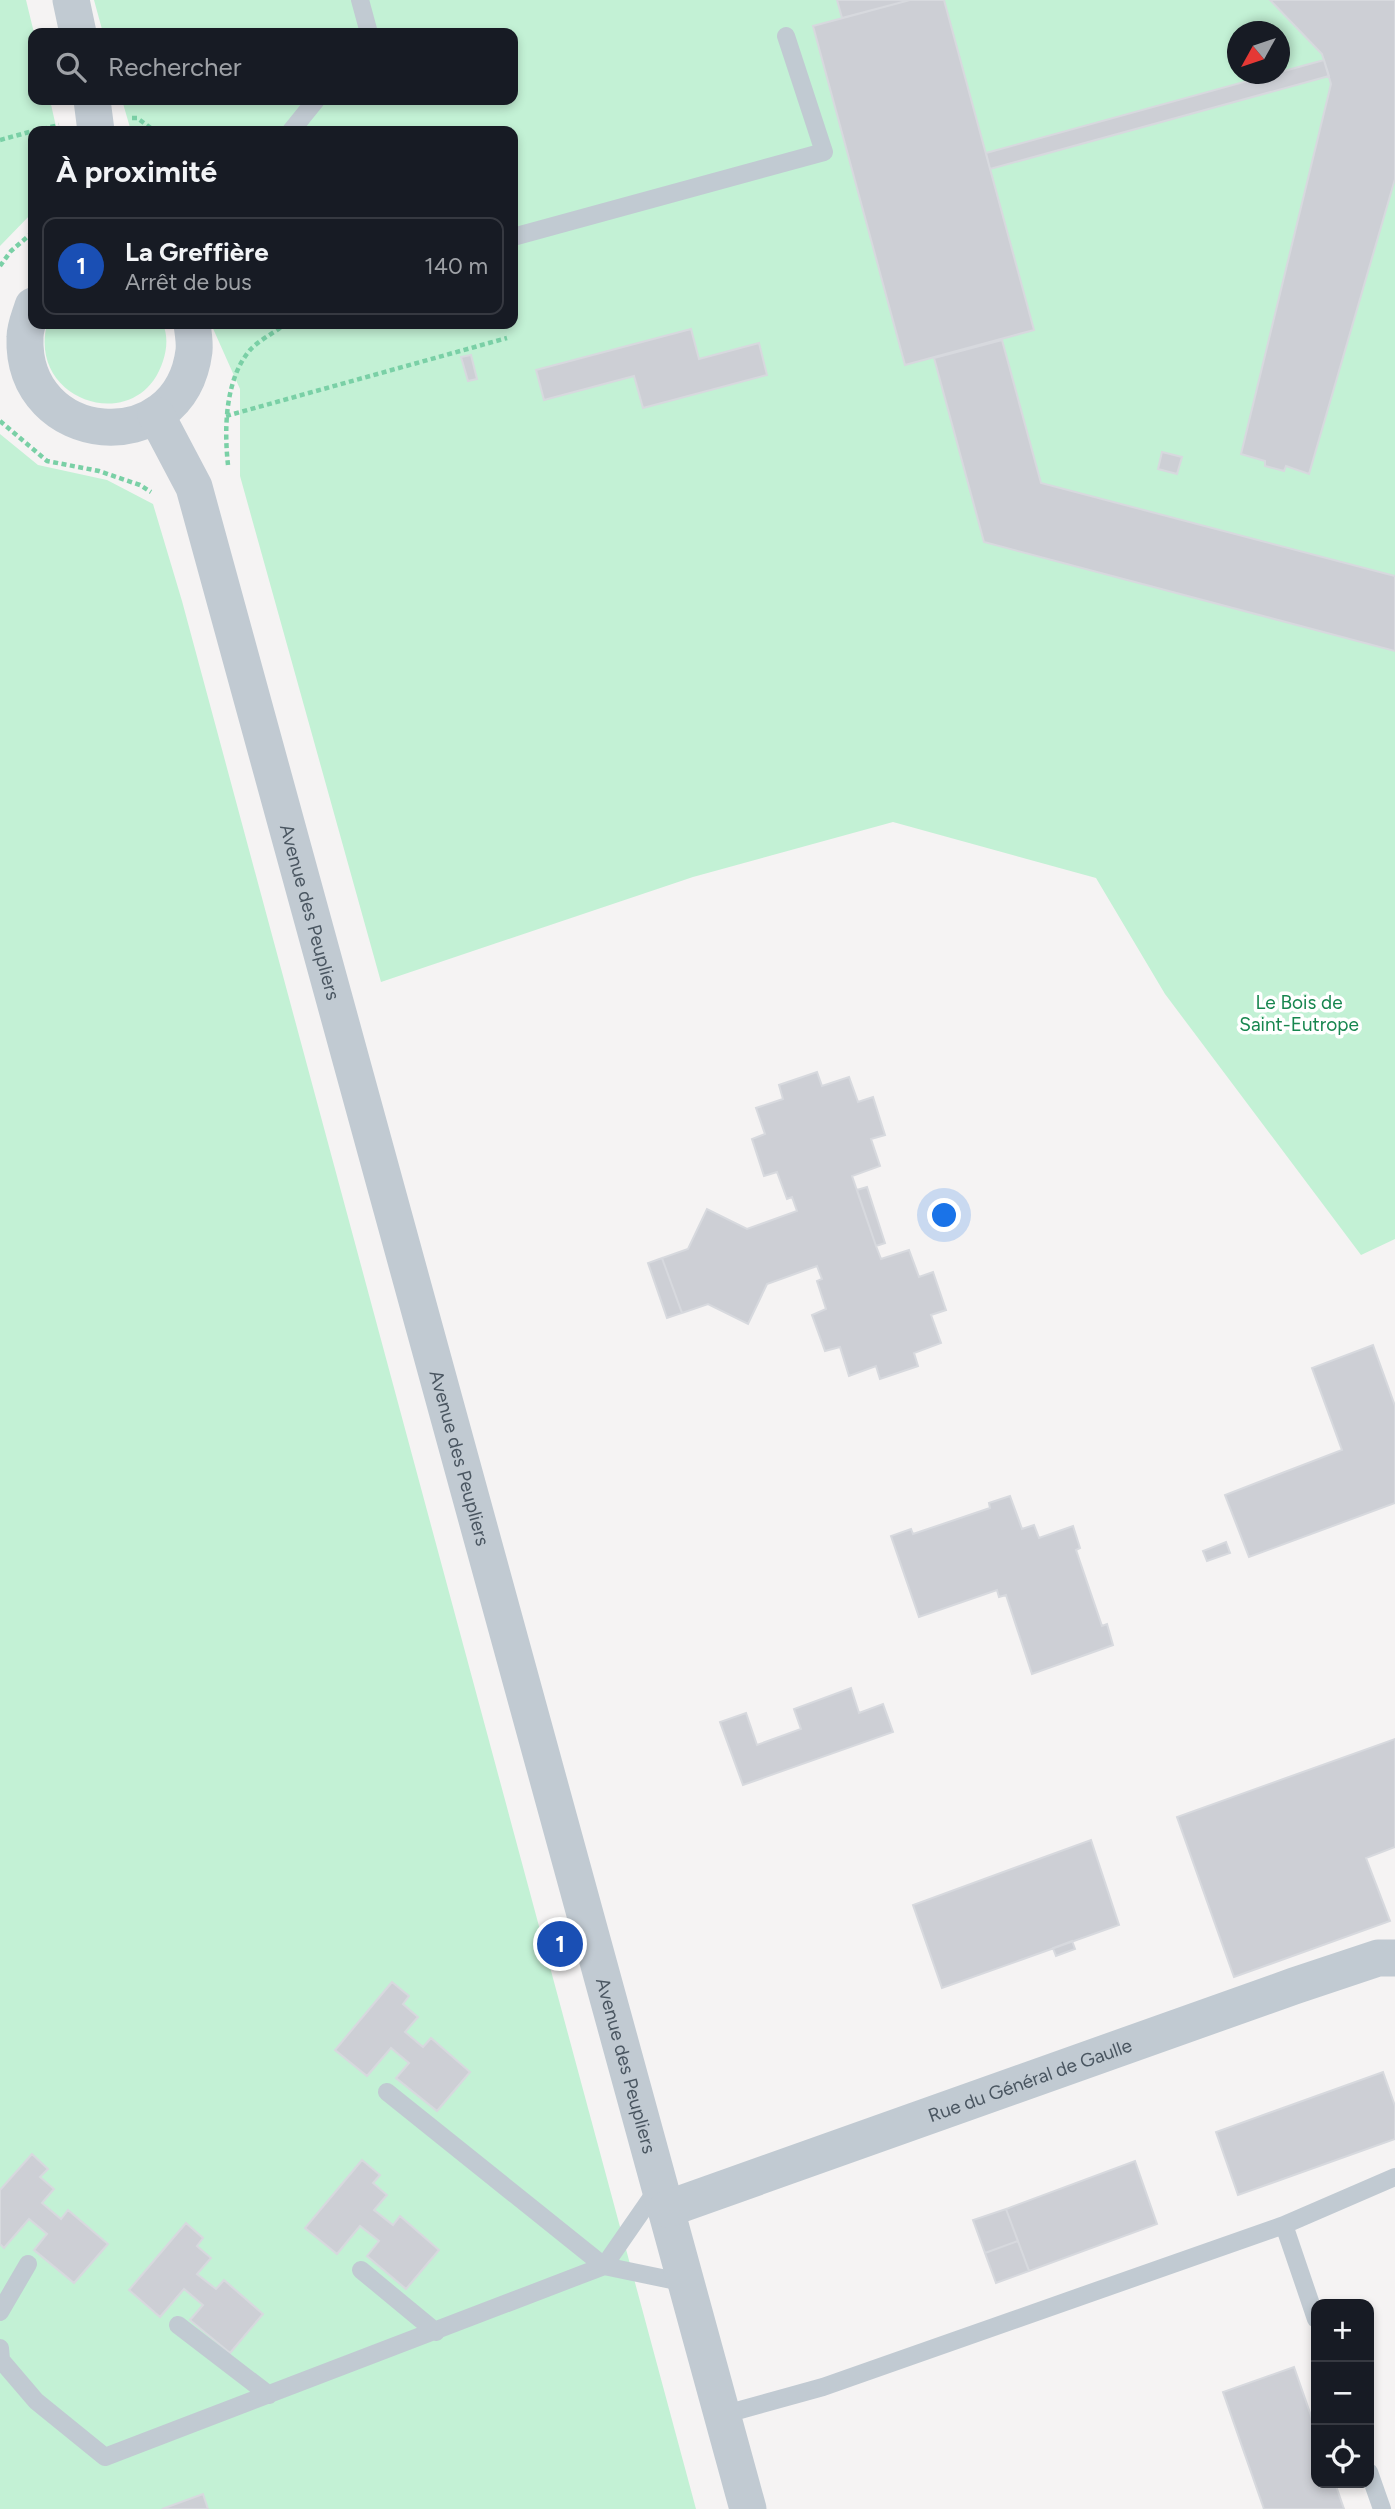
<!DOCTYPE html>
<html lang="fr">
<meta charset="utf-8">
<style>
body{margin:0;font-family:Figtree,sans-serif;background:#20242c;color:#f1f3f6}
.controls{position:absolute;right:21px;bottom:21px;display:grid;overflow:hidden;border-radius:14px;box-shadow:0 4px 10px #0003}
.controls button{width:63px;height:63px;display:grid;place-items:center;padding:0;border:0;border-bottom:2px solid #363941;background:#171b24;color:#f1f3f6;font:35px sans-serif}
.compass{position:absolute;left:1227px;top:21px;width:63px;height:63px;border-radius:50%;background:#171b24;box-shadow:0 4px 10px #0003;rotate:230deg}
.you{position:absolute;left:945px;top:1216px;width:24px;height:24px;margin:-18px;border:5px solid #fff;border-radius:50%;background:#1a73e8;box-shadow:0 0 0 10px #1a73e833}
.badge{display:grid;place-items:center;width:46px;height:46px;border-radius:50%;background:#1a73e8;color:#fff;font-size:23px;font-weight:700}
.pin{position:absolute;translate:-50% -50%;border:4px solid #fff;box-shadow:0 2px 7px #0006}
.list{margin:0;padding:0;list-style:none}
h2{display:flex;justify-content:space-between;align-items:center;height:91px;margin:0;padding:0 28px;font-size:30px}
h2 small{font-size:23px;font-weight:400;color:#9ea1a6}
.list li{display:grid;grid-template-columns:46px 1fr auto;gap:21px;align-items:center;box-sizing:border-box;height:98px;margin:0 14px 14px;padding:0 14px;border:2px solid #363941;border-radius:14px}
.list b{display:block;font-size:26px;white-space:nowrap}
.list p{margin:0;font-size:23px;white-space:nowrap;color:#9ea1a6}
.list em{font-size:23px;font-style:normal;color:#9ea1a6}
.icon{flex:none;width:38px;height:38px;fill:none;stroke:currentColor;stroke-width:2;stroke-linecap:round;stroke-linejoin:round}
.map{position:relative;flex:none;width:1395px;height:2509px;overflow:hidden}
.search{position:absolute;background:#171b24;box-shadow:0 4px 10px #0003;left:28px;top:28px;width:490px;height:77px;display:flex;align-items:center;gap:18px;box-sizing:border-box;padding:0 24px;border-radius:14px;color:#9ea1a6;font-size:26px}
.panel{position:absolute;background:#171b24;box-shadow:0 4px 10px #0003;left:28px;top:126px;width:490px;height:203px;border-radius:14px}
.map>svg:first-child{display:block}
.green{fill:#c3f1d5;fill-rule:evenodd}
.building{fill:#cdcfd5;stroke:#d7d9de;stroke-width:2}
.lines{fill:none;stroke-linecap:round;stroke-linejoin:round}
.path{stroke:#7ad0a6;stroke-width:4.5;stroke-dasharray:5 3.5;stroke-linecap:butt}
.lane{stroke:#c1cad2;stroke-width:18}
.street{stroke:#c1cad2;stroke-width:37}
.labels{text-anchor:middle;stroke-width:7;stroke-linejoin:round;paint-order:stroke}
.street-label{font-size:19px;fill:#4a5661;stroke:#fff}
.park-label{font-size:19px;fill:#17864f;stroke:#fff}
</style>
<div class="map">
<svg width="1395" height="2509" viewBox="0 0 1395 2509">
<rect width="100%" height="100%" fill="#f5f3f3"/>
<!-- green -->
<path class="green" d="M0 0H26L34 33 33 100H50L57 131H33V212L0 246Z
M94 0H1395V1239L1361 1255 1165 994 1096 878 893 822 693 877 381 982 240 476V389L211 324H513V131H131L122 100H513V33H103ZM1238 32H1280V74H1238Z
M47 324H163C168 336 167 349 163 361 139 437 27 403 47 324Z
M0 434 38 465 107 480 153 504 182 601 696 2509H0Z"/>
<!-- building -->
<path class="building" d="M837 0H910L842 18Z
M910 0H944L1034 330 905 365 813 26Z
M1270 0H1395V179L1309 474 1286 466 1284 471 1265 466V461L1241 454 1331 84 1322 54Z
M1324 60 1329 76 990 169 986 153Z
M691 329 699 359 759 343 767 375 643 408 634 376 544 400 536 370Z
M1002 340 1041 483 1395 576V651L984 542 934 358Z
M471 355 477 379 468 381 461 357Z
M1162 452 1182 457 1177 474 1158 469Z
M817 1072 822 1086 849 1077 858 1102 873 1097 885 1135 871 1139 880 1166 852 1176 876 1246 881 1259 909 1250 919 1277 933 1272 946 1310 931 1315 941 1343 914 1353 918 1366 880 1379 876 1366 849 1376 840 1347 825 1351 812 1315 826 1309 817 1281 822 1279 817 1266 767 1284 748 1324 708 1304 682 1313 662 1258 688 1249 707 1209 747 1229 797 1211 792 1197 787 1199 777 1172 764 1176 752 1139 765 1134 756 1108 783 1099 779 1085Z
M867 1187 885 1243 876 1246 857 1190Z
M662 1258 682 1313 667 1318 648 1263Z
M1373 1345 1395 1406V1503L1249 1557 1225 1495 1342 1450 1312 1368Z
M1010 1496 1022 1529 1034 1525 1039 1538 1073 1526 1080 1548 1076 1550 1102 1626 1107 1624 1113 1645 1032 1674 1006 1595 999 1597 997 1590 919 1617 891 1536 911 1529 913 1534 990 1508 989 1503Z
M1226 1542 1230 1553 1207 1561 1203 1551Z
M851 1688 859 1713 883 1704 893 1732 743 1785 720 1722 746 1713 757 1745 801 1729 794 1709Z
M1395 1739V1847L1366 1858 1390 1921 1234 1977 1177 1817Z
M1091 1840 1119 1925 942 1988 913 1905Z
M1072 1941 1075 1949 1056 1956 1053 1948Z
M392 1982 409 1996 403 2004 418 2017 405 2032 423 2047 431 2038 470 2072 437 2111 396 2078 409 2063 391 2048 367 2076 335 2050Z
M1383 2072 1395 2106V2139L1238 2195 1216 2132Z
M32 2154 48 2169 40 2177 54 2189 42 2203 61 2219 68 2210 108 2244 74 2283 34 2250 47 2234 29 2219 4 2248 0 2244V2190Z
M362 2160 380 2175 373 2183 387 2195 374 2210 393 2225 400 2216 439 2250 406 2289 367 2256 379 2241 360 2226 337 2254 305 2228Z
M1135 2161 1157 2224 1029 2271 1006 2209Z
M1006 2209 1018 2241 985 2253 973 2220Z
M186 2223 203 2238 197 2246 211 2258 197 2274 216 2289 224 2280 263 2314 230 2353 190 2320 203 2305 184 2289 160 2317 129 2290Z
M1018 2241 1029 2271 996 2283 985 2253Z
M1294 2367 1316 2430V2483H1335L1344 2509H1264L1223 2392Z
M203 2494 208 2509H162Z"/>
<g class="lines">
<!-- path -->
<path class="path" d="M132 118H137L155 131
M34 131 59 125
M0 140 33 131
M0 266 11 251 33 232
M226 416 507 338
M0 421 47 461 99 471 140 485 151 492
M228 465C224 429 225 379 250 350 258 341 272 334 281 327V324"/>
<!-- lane -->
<path class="lane" d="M360 0 369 33
M291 131 316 100
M513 237 824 152 786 36
M387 2092 604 2266 686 2283
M361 2270 436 2332
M0 2312 28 2264
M1316 2319 1284 2225 1395 2177
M178 2325 269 2395
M0 2348 1 2360 36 2401 105 2457 604 2266 658 2188
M722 2415 823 2387 1284 2225
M1369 2472 1382 2509"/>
<!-- street -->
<g class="street">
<path d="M71 0 78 33"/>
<path d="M92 100 96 131"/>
<path d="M33 306C30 316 25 327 25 337 21 447 180 462 194 351 195 342 193 332 192 324"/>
<path id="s1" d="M156 415 194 487 748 2509"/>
<path id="s2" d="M667 2209 1294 1986 1378 1958H1395"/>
</g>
</g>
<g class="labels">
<!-- street labels -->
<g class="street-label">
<text dy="7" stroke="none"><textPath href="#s1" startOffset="522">Avenue des Peupliers</textPath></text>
<text dy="7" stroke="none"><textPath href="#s1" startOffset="1088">Avenue des Peupliers</textPath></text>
<text dy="7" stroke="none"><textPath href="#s1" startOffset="1718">Avenue des Peupliers</textPath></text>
<text dy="7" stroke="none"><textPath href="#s2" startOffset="385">Rue du Général de Gaulle</textPath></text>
</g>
<!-- park labels -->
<g class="park-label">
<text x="1299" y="1009">Le Bois de<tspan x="1299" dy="22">Saint-Eutrope</tspan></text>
</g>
</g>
</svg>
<div class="controls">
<button>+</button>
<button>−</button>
<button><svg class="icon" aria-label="locate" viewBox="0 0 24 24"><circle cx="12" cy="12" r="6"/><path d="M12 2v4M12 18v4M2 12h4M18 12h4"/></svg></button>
</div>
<svg class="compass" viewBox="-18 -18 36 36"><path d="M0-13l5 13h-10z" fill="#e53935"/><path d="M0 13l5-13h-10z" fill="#9ea1a6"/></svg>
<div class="you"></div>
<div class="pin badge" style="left:560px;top:1944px;background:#1a4fb4">1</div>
<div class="search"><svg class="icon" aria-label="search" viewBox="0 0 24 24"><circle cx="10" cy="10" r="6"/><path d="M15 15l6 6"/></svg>Rechercher</div>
<section class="panel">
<h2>À proximité<small></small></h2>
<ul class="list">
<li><span class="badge" style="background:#1a4fb4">1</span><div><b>La Greffière</b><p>Arrêt de bus</p></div><em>140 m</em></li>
</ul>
</section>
</div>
